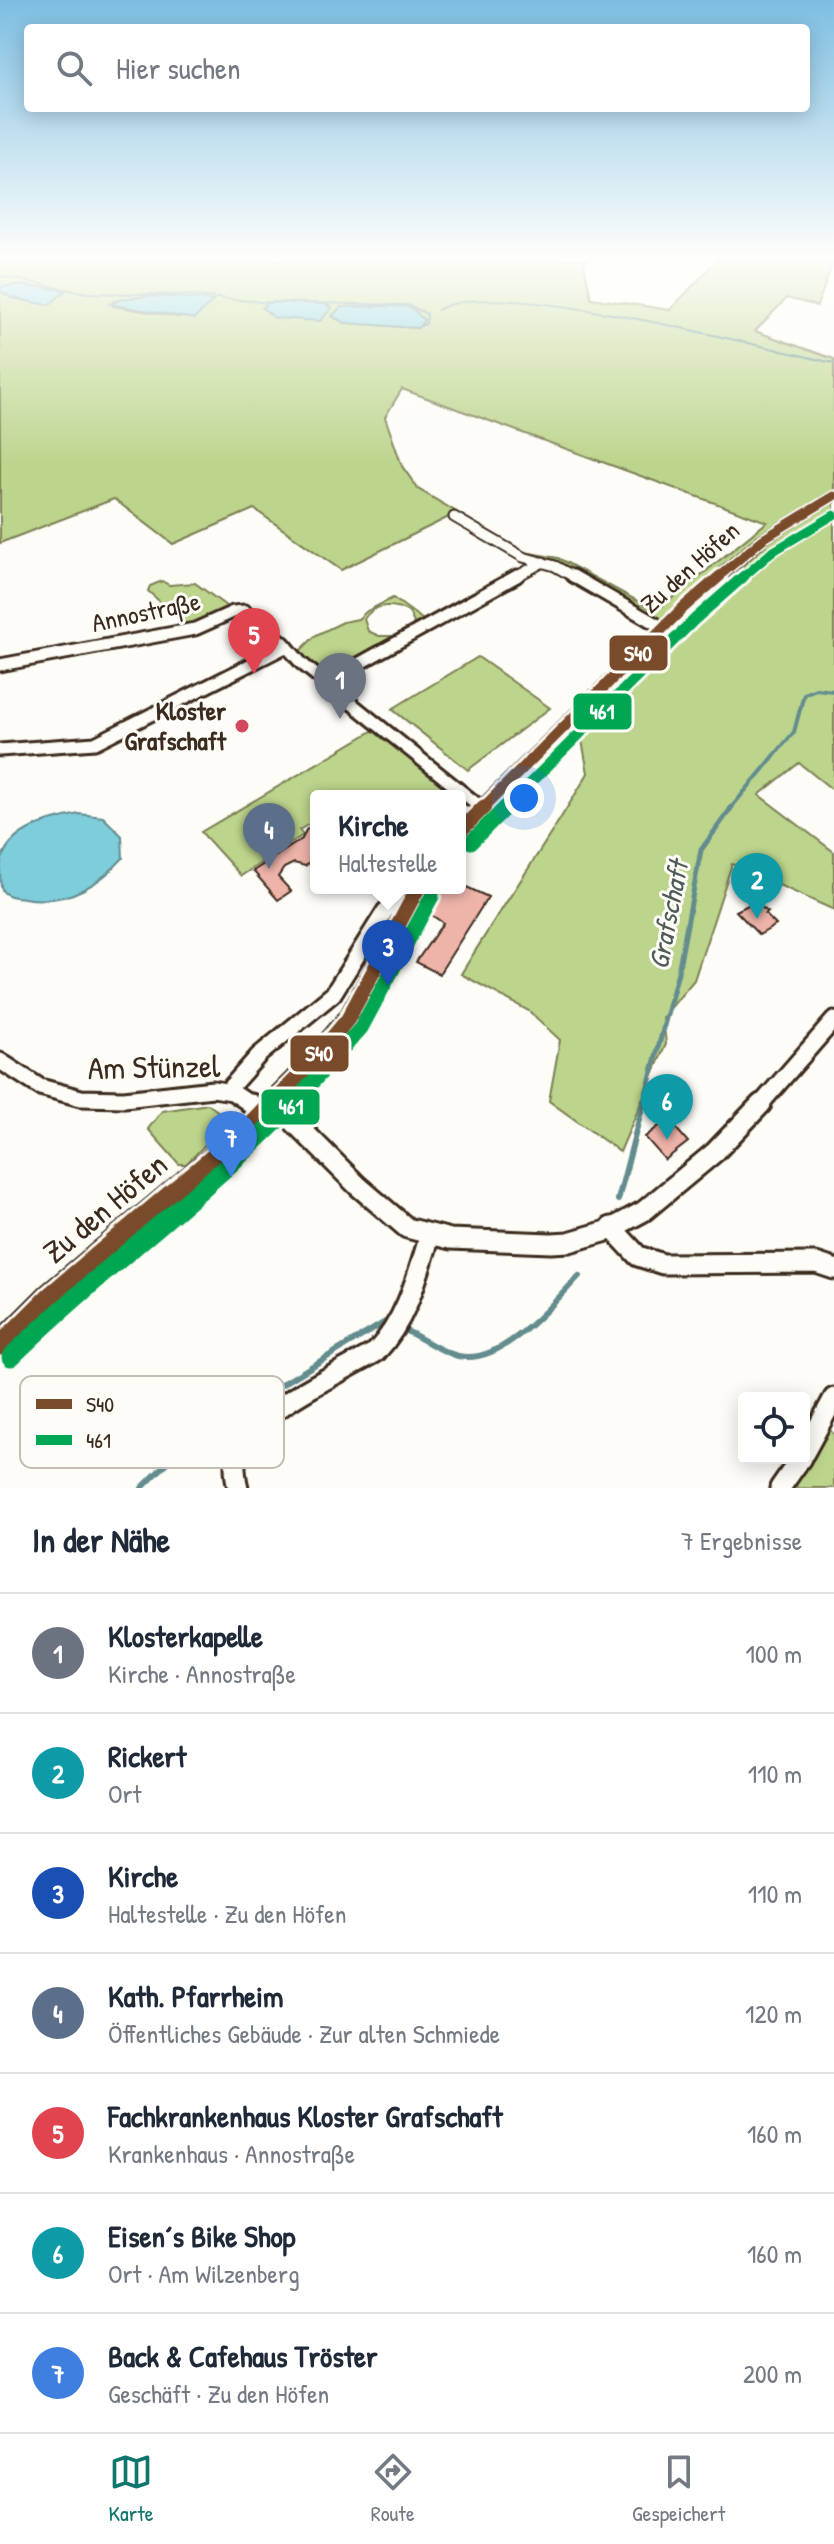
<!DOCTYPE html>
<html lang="de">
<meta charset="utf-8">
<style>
body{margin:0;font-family:"Patrick Hand",sans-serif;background:#f6f6f7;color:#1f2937}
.controls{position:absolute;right:24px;bottom:24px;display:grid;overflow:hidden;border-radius:8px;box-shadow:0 4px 20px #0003}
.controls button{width:72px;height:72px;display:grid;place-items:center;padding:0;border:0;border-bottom:2px solid #e0e1e3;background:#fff;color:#1f2937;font:40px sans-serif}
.you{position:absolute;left:524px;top:798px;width:28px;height:28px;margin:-20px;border:6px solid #fff;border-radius:50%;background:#1a73e8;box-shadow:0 0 0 12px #1a73e833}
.badge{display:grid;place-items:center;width:52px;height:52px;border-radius:50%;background:#0f766e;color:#fff;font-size:26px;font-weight:700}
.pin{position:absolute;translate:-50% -66px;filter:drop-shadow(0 2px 4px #0008)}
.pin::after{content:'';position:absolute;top:42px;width:28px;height:24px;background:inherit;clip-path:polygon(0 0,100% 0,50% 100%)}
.popup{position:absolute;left:310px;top:790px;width:156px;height:104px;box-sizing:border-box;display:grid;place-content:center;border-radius:8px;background:#fff;filter:drop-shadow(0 2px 6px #0005);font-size:26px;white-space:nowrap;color:#747a83}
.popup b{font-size:30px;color:#1f2937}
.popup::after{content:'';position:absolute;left:50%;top:100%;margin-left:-16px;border:16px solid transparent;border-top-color:#fff}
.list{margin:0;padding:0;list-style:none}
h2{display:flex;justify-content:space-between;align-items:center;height:104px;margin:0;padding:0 32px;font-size:34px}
h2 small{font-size:26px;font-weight:400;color:#747a83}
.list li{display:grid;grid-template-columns:52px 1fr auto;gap:24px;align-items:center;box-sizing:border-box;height:120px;padding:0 32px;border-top:2px solid #e0e1e3}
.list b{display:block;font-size:30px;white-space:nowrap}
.list p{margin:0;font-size:26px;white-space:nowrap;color:#747a83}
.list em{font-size:26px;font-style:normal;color:#747a83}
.icon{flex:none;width:44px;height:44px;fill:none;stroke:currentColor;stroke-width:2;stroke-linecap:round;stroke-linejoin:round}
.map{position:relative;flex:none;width:834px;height:1488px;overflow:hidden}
.search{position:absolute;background:#fff;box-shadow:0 4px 20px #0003;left:24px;right:24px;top:24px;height:88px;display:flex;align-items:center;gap:20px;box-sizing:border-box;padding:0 28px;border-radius:8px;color:#747a83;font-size:30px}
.sheet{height:944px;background:#fff}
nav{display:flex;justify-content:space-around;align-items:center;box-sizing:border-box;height:112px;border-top:2px solid #e0e1e3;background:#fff;font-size:22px;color:#747a83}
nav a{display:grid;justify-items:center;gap:4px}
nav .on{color:#0f766e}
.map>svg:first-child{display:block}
.green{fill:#bcd48b;stroke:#7c7f54;stroke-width:2;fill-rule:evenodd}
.water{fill:#7dcdda;stroke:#638c8f;stroke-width:2}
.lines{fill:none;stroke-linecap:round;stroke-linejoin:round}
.stream-far3{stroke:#638c8f;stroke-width:2}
.stream-far2{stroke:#638c8f;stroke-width:4}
.stream-far1{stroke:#638c8f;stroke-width:5}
.stream{stroke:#638c8f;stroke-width:6}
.building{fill:#eeb4aa;stroke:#3b2a1e;stroke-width:2}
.minor-far3-casing{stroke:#3b2a1e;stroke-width:13}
.minor-far2-casing{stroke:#3b2a1e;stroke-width:17}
.minor-far1-casing{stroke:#3b2a1e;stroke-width:21}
.minor-casing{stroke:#3b2a1e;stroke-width:25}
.tertiary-casing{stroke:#3b2a1e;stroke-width:6}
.minor-far3{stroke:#fdfcf7;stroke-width:9}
.minor-far2{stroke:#fdfcf7;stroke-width:11}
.minor-far1{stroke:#fdfcf7;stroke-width:15}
.minor{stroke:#fdfcf7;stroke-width:19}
.tertiary{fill:#fdfcf7;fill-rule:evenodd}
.bus-1-far3-casing{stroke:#fdfcf7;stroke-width:13}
.bus-1-far2-casing{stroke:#fdfcf7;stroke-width:17}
.bus-1-far1-casing{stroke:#fdfcf7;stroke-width:21}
.bus-1-casing{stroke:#fdfcf7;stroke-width:25}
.bus-2-far3-casing{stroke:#fdfcf7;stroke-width:13}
.bus-2-far2-casing{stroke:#fdfcf7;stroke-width:17}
.bus-2-far1-casing{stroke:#fdfcf7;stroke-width:21}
.bus-2-casing{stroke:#fdfcf7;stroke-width:25}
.bus-1-far3{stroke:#7a4b2a;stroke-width:9}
.bus-1-far2{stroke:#7a4b2a;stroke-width:11}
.bus-1-far1{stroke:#7a4b2a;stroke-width:15}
.bus-1{stroke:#7a4b2a;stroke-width:19}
.bus-2-far3{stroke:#00a651;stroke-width:9}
.bus-2-far2{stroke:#00a651;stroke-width:11}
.bus-2-far1{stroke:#00a651;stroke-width:15}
.bus-2{stroke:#00a651;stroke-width:19}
.poi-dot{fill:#d1495b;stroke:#fdfcf7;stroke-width:3}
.labels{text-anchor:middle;stroke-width:6;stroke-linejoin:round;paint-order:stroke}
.street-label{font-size:26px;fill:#3b2a1e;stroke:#fdfcf7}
.poi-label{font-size:26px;font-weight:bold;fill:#3b2a1e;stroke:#fdfcf7;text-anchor:end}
.water-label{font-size:28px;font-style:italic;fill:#4f5b56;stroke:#fdfcf7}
.near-street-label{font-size:32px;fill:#3b2a1e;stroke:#fdfcf7}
.key{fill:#fdfcf7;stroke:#c3bdb6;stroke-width:2}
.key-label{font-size:22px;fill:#3b2a1e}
.line-badge{stroke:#fdfcf7;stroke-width:3}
.badge-label{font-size:22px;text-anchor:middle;font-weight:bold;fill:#fff}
</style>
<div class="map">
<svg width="834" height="1488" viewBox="0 0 834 1488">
<rect width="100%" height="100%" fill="#fdfcf7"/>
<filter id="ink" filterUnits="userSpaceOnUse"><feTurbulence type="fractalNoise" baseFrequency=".0125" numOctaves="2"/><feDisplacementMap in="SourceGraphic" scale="16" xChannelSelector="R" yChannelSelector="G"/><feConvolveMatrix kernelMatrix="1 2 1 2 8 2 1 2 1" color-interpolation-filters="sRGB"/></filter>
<g filter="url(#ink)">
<!-- green -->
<path class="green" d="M0 259H590L584 264 591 298 670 310 718 259H834L817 306 787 298 755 331 834 359V791L799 763 759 795 834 852V910L732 864 694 980 663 1017 666 1044 620 1152 549 1101 560 1040 529 1011 461 974C502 906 548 842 588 773L581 735 679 629 556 560 523 554 455 514 341 570 254 509 173 544 114 499 0 543V291L12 298 49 305 66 290 0 287ZM149 296 210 300 178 317 113 306V301ZM405 306 423 320 418 328 345 323 333 317 341 307ZM402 389 767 522 656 611 558 558 524 552 418 489 402 466 385 417Z
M162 581 169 585 195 583 230 609 188 627 148 591 150 586Z
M393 598 426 622 409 631 414 623 409 612C393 603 375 603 364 619L368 631 379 636H398L330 674 320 673 297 654 316 635 343 622 358 619 367 611Z
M478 657 550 708 468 770 392 709Z
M374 730 457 796H316V820L299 830 303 835 241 876 201 832Z
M208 1104 223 1115 225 1125 186 1164H179L148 1129 162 1111Z
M829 1428 834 1435V1488H793Z"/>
<!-- water -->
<path class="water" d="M19 285 66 290 49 305 12 298 0 291 1 287Z
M149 296 204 299 213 301 194 319 110 304 122 299Z
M277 302 325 304 332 308 320 321 275 318 262 308 267 303Z
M405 306 412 308 424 320 418 328 345 323 332 316 341 307Z
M79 814 103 817 122 836 123 858C97 887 64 905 24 898 17 897 6 897 2 890 0 885 0 877 0 871 1 831 47 820 79 814Z"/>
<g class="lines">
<!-- stream-far3 -->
<path class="stream-far3" d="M0 276 86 293 185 295 261 302 408 305 427 314 426 324 420 326
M438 310C492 274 764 348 834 363"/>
<!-- stream-far2 -->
<path class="stream-far2" d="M730 809 794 732 804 694 816 689 834 691"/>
<!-- stream-far1 -->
<path class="stream-far1" d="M643 1106 678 972 701 850 732 807"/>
<!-- stream -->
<path class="stream" d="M618 1200 643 1104
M402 1329C421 1337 438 1351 458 1356 502 1366 552 1304 579 1276
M142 1488 190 1440 385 1322 390 1324"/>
</g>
<!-- building -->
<path class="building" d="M316 824V859L305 866 294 863 284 868 278 877 291 891 278 900 253 871 302 839 306 830Z
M460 884 488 897 439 974 416 962 443 923 423 909 438 888H460Z
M754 902 768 912 765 914 776 925 759 935 736 911Z
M668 1119 688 1142 665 1160 645 1137Z"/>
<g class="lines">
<defs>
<path id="minor-far3" d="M454 517 523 557 555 566 576 578
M514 578 543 562"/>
<path id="minor-far2" d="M573 576 663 628
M0 665 195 629 233 612 245 611 284 643 301 663 482 808
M326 682 517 576
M0 750 95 743 287 646"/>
<path id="minor-far1" d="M0 1061 40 1087 81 1098 124 1099 213 1089 232 1092 253 1106
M228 1090 259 1055 333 994 385 911 403 895 417 888
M275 1103 278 1106
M759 1106 834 1020"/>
<path id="minor" d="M251 1104 263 1115
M276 1104 358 1186 407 1228 450 1239 551 1243 569 1242 607 1231 644 1211 715 1152 761 1104
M611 1227 638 1256 663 1264 816 1263 834 1269
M804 1453 834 1398
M238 1488C235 1476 233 1462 238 1451 258 1409 336 1375 376 1352 407 1319 417 1277 430 1235
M780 1488 801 1458"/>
<path id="tertiary" d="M834 493V500L767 541 688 610 465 835 460 837V822L680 604 759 537Z
M410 888H426L354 1025 315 1073 250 1140 58 1304 8 1354 0 1357V1330L42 1288 236 1126 301 1061 342 1013Z"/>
</defs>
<!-- minor-far3 casing -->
<use href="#minor-far3" class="minor-far3-casing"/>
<!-- minor-far2 casing -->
<use href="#minor-far2" class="minor-far2-casing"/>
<!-- minor-far1 casing -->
<use href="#minor-far1" class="minor-far1-casing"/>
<!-- minor casing -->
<use href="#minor" class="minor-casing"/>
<!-- tertiary casing -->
<use href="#tertiary" class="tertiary-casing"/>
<!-- minor-far3 -->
<use href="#minor-far3" class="minor-far3"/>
<!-- minor-far2 -->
<use href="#minor-far2" class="minor-far2"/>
<!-- minor-far1 -->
<use href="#minor-far1" class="minor-far1"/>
<!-- minor -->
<use href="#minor" class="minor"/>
<!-- tertiary -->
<use href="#tertiary" class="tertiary"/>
<defs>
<path id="bus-1-far3" d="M717 578 763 539 834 496"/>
<path id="bus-1-far2" d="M482 809 684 607 720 576"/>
<path id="bus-1-far1" d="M460 831 484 807
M269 1106 308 1067 348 1019 418 888"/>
<path id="bus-1" d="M0 1346 50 1296 243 1133 271 1104"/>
<path id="bus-2-far3" d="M742 578 772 552 834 515"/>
<path id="bus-2-far2" d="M504 809 695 619 744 576"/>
<path id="bus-2-far1" d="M471 842 506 807
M291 1106 361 1028 432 896"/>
<path id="bus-2" d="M11 1357C101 1269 204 1194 293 1104"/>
</defs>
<!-- bus-1-far3 casing -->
<use href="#bus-1-far3" class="bus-1-far3-casing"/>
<!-- bus-1-far2 casing -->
<use href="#bus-1-far2" class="bus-1-far2-casing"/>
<!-- bus-1-far1 casing -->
<use href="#bus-1-far1" class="bus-1-far1-casing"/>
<!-- bus-1 casing -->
<use href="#bus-1" class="bus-1-casing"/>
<!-- bus-2-far3 casing -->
<use href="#bus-2-far3" class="bus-2-far3-casing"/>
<!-- bus-2-far2 casing -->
<use href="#bus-2-far2" class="bus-2-far2-casing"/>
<!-- bus-2-far1 casing -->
<use href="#bus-2-far1" class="bus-2-far1-casing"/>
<!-- bus-2 casing -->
<use href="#bus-2" class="bus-2-casing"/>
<!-- bus-1-far3 -->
<use href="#bus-1-far3" class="bus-1-far3"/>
<!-- bus-1-far2 -->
<use href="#bus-1-far2" class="bus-1-far2"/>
<!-- bus-1-far1 -->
<use href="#bus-1-far1" class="bus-1-far1"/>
<!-- bus-1 -->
<use href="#bus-1" class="bus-1"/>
<!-- bus-2-far3 -->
<use href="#bus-2-far3" class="bus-2-far3"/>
<!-- bus-2-far2 -->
<use href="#bus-2-far2" class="bus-2-far2"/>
<!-- bus-2-far1 -->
<use href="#bus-2-far1" class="bus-2-far1"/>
<!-- bus-2 -->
<use href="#bus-2" class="bus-2"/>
</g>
</g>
<!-- sky -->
<linearGradient id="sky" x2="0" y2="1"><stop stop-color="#7dbee2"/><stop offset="0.55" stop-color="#fefefb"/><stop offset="1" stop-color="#fefefb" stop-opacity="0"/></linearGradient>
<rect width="834" height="467" fill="url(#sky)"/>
<!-- markers -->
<circle class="poi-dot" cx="242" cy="726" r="8"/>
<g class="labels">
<!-- street labels -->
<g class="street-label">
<text transform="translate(690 567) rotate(-42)" y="9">Zu den Höfen</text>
<text transform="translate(146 612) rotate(-12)" y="9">Annostraße</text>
</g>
<!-- poi labels -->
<g class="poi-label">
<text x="226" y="720">Kloster<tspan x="226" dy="30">Grafschaft</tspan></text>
</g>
<!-- water labels -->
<g class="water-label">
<text transform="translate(668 915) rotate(-79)" y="10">Grafschaft</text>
</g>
<!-- near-street labels -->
<g class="near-street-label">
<text transform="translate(154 1067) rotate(-1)" y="11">Am Stünzel</text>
<text transform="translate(105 1208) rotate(-40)" y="11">Zu den Höfen</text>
</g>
</g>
<!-- legend -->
<rect x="20" y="1376" width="264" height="92" rx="12" class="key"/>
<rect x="36" y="1399" width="36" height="10" fill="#7a4b2a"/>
<rect x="36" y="1435" width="36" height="10" fill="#00a651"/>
<g class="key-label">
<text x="86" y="1412">S40</text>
<text x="86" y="1448">461</text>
</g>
<g class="line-badge">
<rect x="608" y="634" width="61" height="38" rx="8" fill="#7a4b2a"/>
<rect x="572" y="692" width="61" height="39" rx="8" fill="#00a651"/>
<rect x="289" y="1034" width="61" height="39" rx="8" fill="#7a4b2a"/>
<rect x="260" y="1088" width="61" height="38" rx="8" fill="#00a651"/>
</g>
<g class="badge-label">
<text x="638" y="661">S40</text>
<text x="602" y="719">461</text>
<text x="319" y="1061">S40</text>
<text x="291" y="1114">461</text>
</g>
</svg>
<div class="controls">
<button><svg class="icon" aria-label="locate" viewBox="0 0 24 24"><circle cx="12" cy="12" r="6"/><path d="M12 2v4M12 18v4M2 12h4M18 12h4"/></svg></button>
</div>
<div class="you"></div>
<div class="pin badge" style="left:340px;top:719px;background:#6b7280">1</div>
<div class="pin badge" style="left:757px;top:919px;background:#0f9aa8">2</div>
<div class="pin badge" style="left:388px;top:986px;background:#1a4fb4">3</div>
<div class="popup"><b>Kirche</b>Haltestelle</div>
<div class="pin badge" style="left:269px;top:869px;background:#5c6f8a">4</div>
<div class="pin badge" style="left:254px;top:674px;background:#e0444e">5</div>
<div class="pin badge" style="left:667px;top:1140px;background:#0f9aa8">6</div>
<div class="pin badge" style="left:231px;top:1177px;background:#3f7fe0">7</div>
<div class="search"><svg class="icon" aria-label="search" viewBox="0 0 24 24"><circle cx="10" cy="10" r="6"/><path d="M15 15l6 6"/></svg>Hier suchen</div>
</div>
<section class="sheet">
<h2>In der Nähe<small>7 Ergebnisse</small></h2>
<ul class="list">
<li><span class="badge" style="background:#6b7280">1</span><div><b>Klosterkapelle</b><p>Kirche · Annostraße</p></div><em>100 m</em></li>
<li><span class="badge" style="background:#0f9aa8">2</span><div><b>Rickert</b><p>Ort</p></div><em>110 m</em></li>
<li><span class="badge" style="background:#1a4fb4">3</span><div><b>Kirche</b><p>Haltestelle · Zu den Höfen</p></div><em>110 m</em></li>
<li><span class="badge" style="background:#5c6f8a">4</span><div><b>Kath. Pfarrheim</b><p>Öffentliches Gebäude · Zur alten Schmiede</p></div><em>120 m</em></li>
<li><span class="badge" style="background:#e0444e">5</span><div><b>Fachkrankenhaus Kloster Grafschaft</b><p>Krankenhaus · Annostraße</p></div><em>160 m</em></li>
<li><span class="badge" style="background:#0f9aa8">6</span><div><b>Eisen´s Bike Shop</b><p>Ort · Am Wilzenberg</p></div><em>160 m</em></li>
<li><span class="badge" style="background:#3f7fe0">7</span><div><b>Back &amp; Cafehaus Tröster</b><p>Geschäft · Zu den Höfen</p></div><em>200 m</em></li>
</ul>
</section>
<nav>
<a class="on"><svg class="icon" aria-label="map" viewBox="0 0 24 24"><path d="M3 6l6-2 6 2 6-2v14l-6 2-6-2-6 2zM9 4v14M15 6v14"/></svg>Karte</a>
<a><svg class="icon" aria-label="directions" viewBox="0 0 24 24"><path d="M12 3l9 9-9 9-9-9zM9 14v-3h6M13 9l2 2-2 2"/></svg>Route</a>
<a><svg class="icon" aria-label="saved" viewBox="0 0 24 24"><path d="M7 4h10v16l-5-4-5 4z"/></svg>Gespeichert</a>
</nav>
